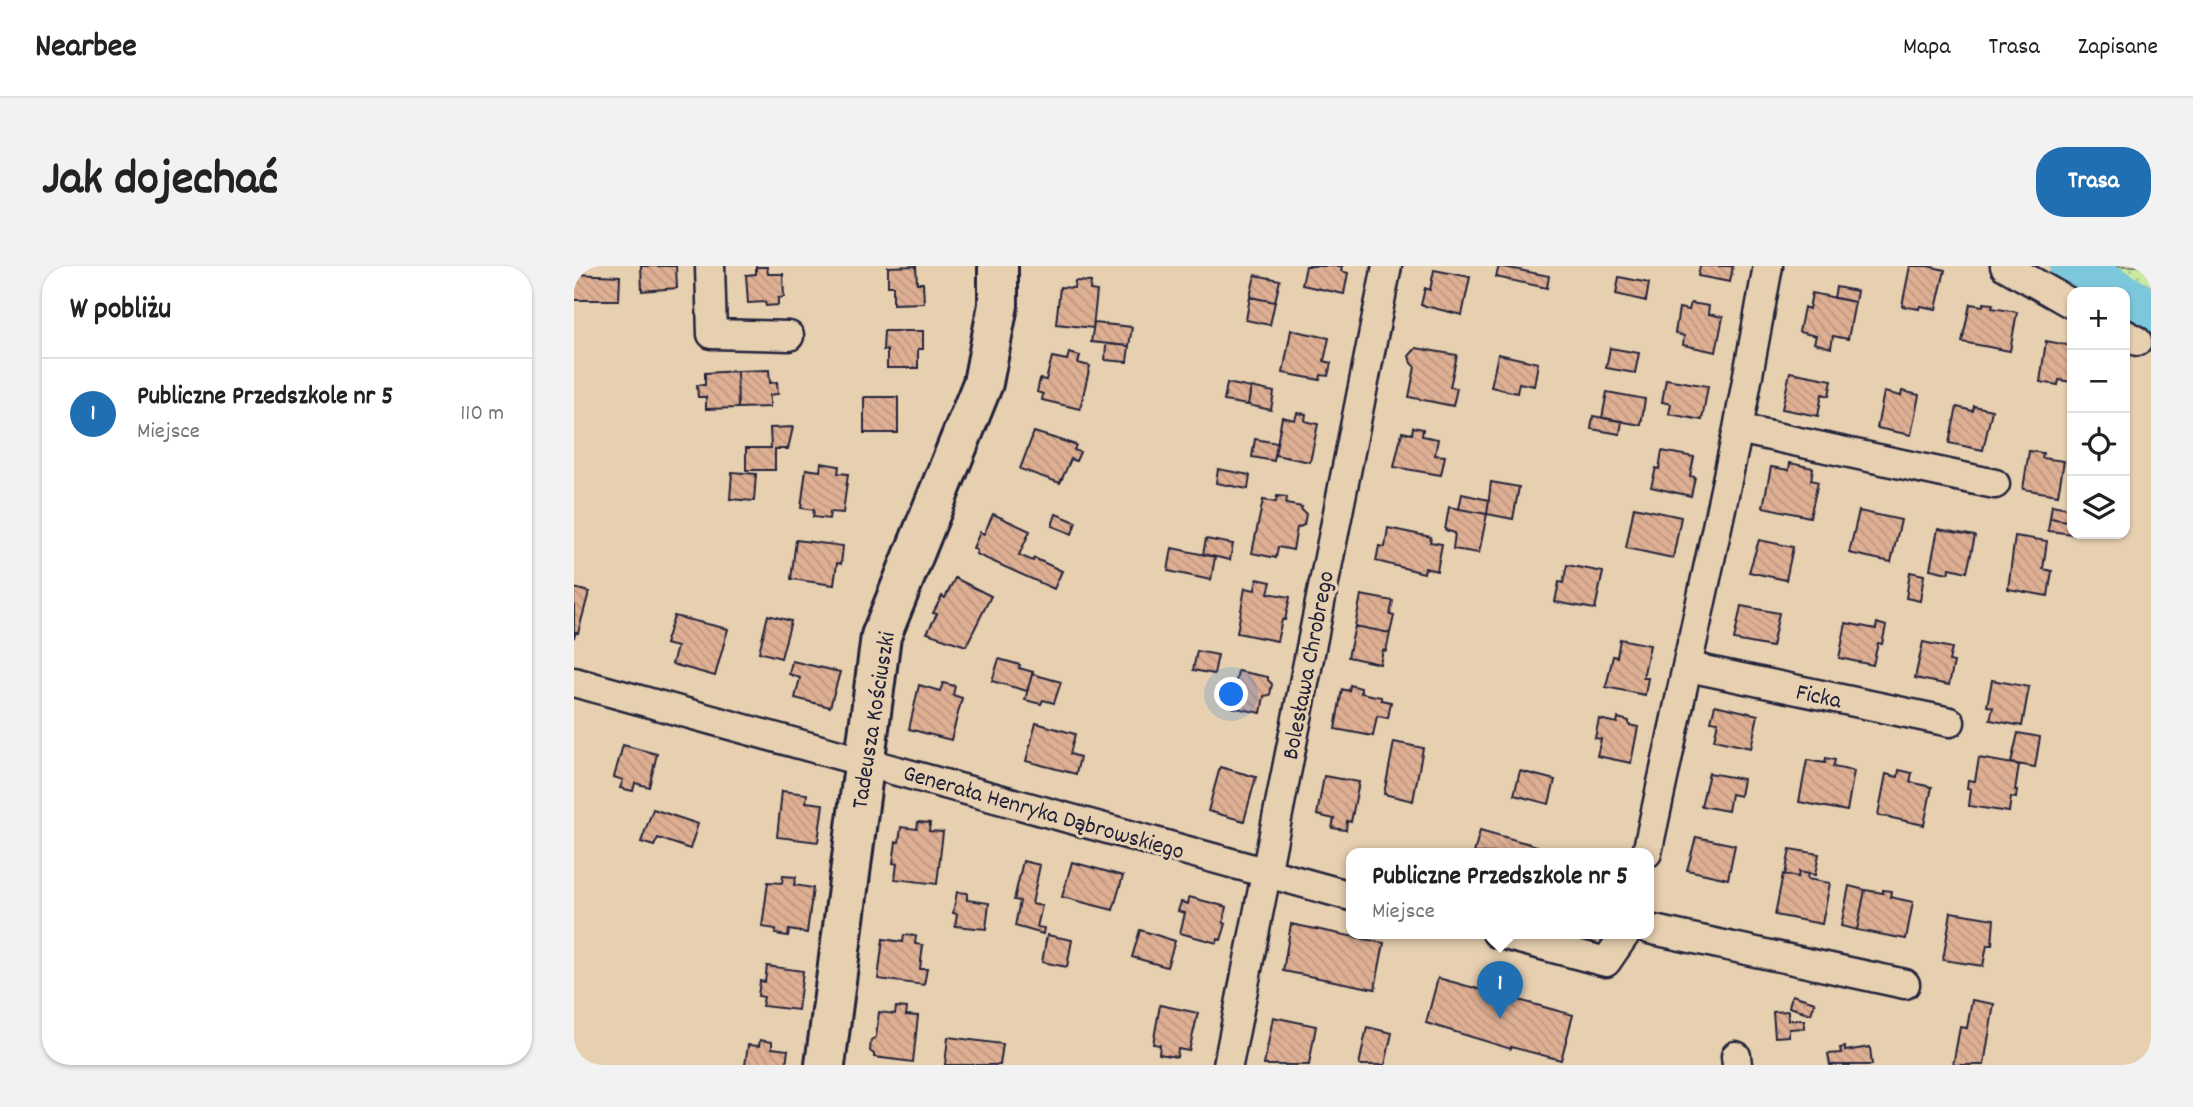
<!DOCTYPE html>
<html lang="pl">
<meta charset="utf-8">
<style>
body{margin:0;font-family:Dekko,sans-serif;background:#f2f2f2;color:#222}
.controls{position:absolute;right:21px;top:21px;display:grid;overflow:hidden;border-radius:14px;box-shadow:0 2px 5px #0004}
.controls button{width:63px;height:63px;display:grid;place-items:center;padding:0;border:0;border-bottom:2px solid #e0e0e0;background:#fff;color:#222;font:35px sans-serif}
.you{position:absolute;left:658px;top:429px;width:24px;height:24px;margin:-18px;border:5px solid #fff;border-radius:50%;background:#1a73e8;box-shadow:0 0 0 10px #1a73e833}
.badge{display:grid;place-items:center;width:46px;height:46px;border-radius:50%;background:#1f6fb2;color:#fff;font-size:23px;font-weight:700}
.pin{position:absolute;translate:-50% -58px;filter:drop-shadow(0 2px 4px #0008)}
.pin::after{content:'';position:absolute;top:37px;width:24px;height:21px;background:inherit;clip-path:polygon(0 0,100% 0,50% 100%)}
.popup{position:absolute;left:772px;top:582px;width:308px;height:91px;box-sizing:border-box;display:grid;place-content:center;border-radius:14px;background:#fff;filter:drop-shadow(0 2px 5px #0005);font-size:23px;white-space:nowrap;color:#767676}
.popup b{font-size:26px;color:#222}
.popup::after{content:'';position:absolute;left:50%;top:100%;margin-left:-14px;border:14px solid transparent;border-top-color:#fff}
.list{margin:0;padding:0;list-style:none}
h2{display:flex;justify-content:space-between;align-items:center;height:91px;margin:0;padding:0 28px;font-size:30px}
h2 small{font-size:23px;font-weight:400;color:#767676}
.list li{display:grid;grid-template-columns:46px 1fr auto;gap:21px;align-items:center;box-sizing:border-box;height:112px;padding:0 28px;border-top:2px solid #e0e0e0}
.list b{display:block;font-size:26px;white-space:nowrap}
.list p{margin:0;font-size:23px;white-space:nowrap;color:#767676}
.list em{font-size:23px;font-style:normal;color:#767676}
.icon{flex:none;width:38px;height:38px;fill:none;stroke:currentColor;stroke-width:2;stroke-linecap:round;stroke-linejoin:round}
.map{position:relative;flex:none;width:1577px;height:799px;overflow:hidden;border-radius:28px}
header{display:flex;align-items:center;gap:42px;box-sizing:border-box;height:98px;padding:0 35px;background:#fff;border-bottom:2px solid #e0e0e0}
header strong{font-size:33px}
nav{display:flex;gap:38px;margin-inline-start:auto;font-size:24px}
.intro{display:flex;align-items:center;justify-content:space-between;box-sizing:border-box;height:168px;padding:0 42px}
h1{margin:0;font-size:49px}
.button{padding:18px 32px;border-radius:28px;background:#1f6fb2;color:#fff;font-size:24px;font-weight:700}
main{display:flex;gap:42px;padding:0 42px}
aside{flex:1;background:#fff;border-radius:28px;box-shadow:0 2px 5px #0004}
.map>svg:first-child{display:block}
.grass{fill:url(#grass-dots);stroke:#76866e;stroke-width:2}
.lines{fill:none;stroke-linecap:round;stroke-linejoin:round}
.river{stroke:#7bc7db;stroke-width:47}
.building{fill:url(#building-back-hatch);stroke:#22223b;stroke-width:2}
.street-casing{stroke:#22223b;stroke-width:33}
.secondary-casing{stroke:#22223b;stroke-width:44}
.street{stroke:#e7d0b0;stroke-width:28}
.secondary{stroke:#e7d0b0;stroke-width:38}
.labels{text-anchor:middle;stroke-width:6;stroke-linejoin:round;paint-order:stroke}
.street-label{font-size:24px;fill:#22223b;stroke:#e7d0b0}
</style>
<header>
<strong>Nearbee</strong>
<nav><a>Mapa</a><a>Trasa</a><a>Zapisane</a></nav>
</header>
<div class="intro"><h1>Jak dojechać</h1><a class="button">Trasa</a></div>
<main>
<aside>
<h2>W pobliżu<small></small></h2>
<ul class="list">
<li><span class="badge">1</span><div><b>Publiczne Przedszkole nr 5</b><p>Miejsce</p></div><em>110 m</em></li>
</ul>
</aside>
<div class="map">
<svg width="1577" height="799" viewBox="0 0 1577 799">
<defs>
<pattern id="grass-dots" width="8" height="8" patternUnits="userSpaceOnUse" patternTransform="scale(1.75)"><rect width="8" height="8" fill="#caeaa2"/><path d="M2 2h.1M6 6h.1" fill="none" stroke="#adc88c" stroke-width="1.8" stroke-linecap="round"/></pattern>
<pattern id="building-back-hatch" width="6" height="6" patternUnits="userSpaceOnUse" patternTransform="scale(1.75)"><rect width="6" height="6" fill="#deaf93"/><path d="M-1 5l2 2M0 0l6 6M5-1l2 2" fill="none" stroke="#be9680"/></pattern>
</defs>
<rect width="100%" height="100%" fill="#e7d0b0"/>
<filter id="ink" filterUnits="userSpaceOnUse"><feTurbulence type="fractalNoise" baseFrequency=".0143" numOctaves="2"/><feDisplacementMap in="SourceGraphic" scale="14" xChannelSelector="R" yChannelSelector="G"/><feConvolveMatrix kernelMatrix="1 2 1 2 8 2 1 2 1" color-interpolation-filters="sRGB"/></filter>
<g filter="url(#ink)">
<!-- grass -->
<path class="grass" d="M1515 0H1577V26L1571 33Z"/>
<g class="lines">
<!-- river -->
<path class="river" d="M1499 0 1541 26
M1551 32 1577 48"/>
</g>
<!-- building -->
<path class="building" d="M67 0H102L103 22 68 25Z
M342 0 343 17H349L350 37 319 38V20H314V1Z
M732 0H768L767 5 774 7 770 28 728 19Z
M925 0 975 10 973 22 922 11Z
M1126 0H1159L1156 16 1124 10Z
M1336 0H1354L1371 4 1362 43 1346 40 1345 43 1328 40Z
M182 1H193L194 8H209L210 31 204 32V39L192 40 191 36 174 37 172 9 182 8Z
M860 4 896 11 888 49 847 39 851 22 856 24Z
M0 8 46 10 45 34H0Z
M681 9 706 14 701 36 676 31Z
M1045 11 1075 17 1072 35 1042 28Z
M501 15 517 16 516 24 523 25 519 62 482 58 486 21 500 22Z
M1262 21 1283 25 1281 36 1260 32Z
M1238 27 1281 36 1274 73 1259 70 1257 82 1240 77 1242 70 1225 66 1230 41 1235 43Z
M676 31 701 36 696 59 672 54Z
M1117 37 1135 40 1134 48 1149 51 1142 86 1109 79 1110 70 1101 67 1105 42 1115 44Z
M1410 37 1419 38 1418 42 1443 46 1436 85 1388 76 1396 38 1409 40Z
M520 57 558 61 555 80 517 76Z
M717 64 755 72 750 95 757 97 754 110 747 109 746 114 709 107Z
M310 65H349V83H344V102H313V84H309Z
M1472 75 1498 80V116L1485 114 1484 119 1466 116Z
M532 78 555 80 553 96 531 94Z
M842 82 883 89 876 121 883 122 879 140 835 131 841 101 837 97 835 90Z
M1036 82 1065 87 1061 107 1032 102Z
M495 87 506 90 504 97 516 100 506 143 468 134 469 128 463 126 466 113 472 114 478 91 493 94Z
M924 88 964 97 960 120 945 117 943 127 917 121Z
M195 104 196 117 203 116 204 128 196 129V141L164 142 163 105Z
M163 105 164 142 132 143V131H124L123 119H131V107Z
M1216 106 1258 114 1255 130 1248 128 1244 150 1208 143Z
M1092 113 1134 120 1128 154 1095 148 1097 138 1088 136Z
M653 117 677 122 674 139 650 135Z
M677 121 700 126 697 144 674 139Z
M1328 125 1345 129 1337 169 1303 162 1310 126 1327 130Z
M1033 126 1071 133 1067 159 1028 152Z
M290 131H324V167H290Z
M1400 140 1418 144 1409 184 1375 177 1383 141 1399 145Z
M723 147 732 148 731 155 744 158 736 196 701 189 708 151 721 154Z
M1019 150 1048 155 1046 168 1017 163Z
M219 161 214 183H201V204H172V182H197L196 162Z
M839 161 849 163 848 170 864 173 861 189 871 190 867 209 820 201 828 166 838 168Z
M460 166 502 179 500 184 506 186 502 195 497 193 486 217 446 203Z
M681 173 703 177 700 195 678 191Z
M1088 185 1120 191 1116 210 1121 211 1117 230 1077 221 1082 202 1085 203Z
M1455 185 1469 187 1468 192 1490 195 1484 229 1449 223Z
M247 197 265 200 264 207 274 208 269 247 256 246 255 253 239 251 240 244 227 242 232 203 246 205Z
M1216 197 1239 202 1237 214 1244 216 1236 251 1189 241 1197 201 1215 204Z
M644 203 676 209 674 223 642 217Z
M158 206 182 208 180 235 156 233Z
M917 216 945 221 939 253 913 248Z
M888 228 915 234 913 248 885 243Z
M703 230 713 231 712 238 728 241 727 243 732 248 730 259 723 262 719 284 704 281 702 292 678 287 689 234 702 236Z
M1478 239 1498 243V256L1476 252Z
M875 241 913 248 905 287 879 283 881 267 871 264Z
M1060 241 1107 251 1099 292 1052 282Z
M1285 245 1327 254 1317 296 1275 287Z
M419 248 456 265 445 289 459 295 460 292 488 305 480 323 402 288 403 285 399 282 406 266 410 268Z
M482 248 502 256 498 268 478 260Z
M1476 252 1498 256 1499 268 1474 265Z
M814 262 857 271 856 276 868 278 863 305 851 302 850 307 802 295 805 280 811 281Z
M1364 263 1401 270 1393 306 1376 302 1374 307 1356 303Z
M1441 270 1473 275 1469 303 1478 305 1474 330 1434 323Z
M632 273 659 278 656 294 629 288Z
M222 274 269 280 267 298 263 297 260 319 217 313Z
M1185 274 1219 281 1212 314 1175 306Z
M598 282 641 291 637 314 594 305Z
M993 299 1029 306 1021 343 981 336 985 316 989 317Z
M1336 306 1350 309 1346 335 1332 332Z
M381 312 417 330 392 380 353 367 363 348 359 347 368 330 371 332Z
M683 313 697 316 694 327 716 331 711 354H708L703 375 663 367 671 322 681 324Z
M0 322 15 326 4 367 2 366 0 372Z
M787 329 819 335 816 349 820 350 816 367 781 360Z
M1167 340 1205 347 1198 381 1160 374Z
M194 349 217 355 207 392 185 386Z
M100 350 154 363 141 410 98 398 103 381 91 378Z
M1272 357 1302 363 1303 357 1312 360 1308 378 1304 377 1299 399 1265 392Z
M781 360 816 367 812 385 809 384 806 398 774 391Z
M1046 373 1076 379 1069 412H1074L1071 429 1032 421 1039 390 1043 391Z
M1349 376 1378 382 1375 395 1380 396 1375 419 1341 412Z
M623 385 644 389 640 408 619 404Z
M425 393 446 399 445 402 459 406 453 425 418 415Z
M218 395 266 406 256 441 221 432 226 412 215 408Z
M664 405 694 411V414L698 418 696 429 690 430 687 447 657 441Z
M458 408 487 416 480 437 469 434 467 438 451 434Z
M1418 414 1455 421 1448 460 1416 454 1419 441 1413 440Z
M369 417 381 420 379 429 388 432 377 474 335 463 345 419 366 425Z
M776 419 787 422V427L807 431V434L817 436 814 452 803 450 799 470 761 463 768 423 775 425Z
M1141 439 1184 449 1177 482 1140 474 1144 456 1137 455Z
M1044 452 1055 455V459L1064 461 1057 497 1023 490 1027 473 1021 472 1025 453 1043 457Z
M462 457 501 468 496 488 506 491 502 508 452 495Z
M1444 467 1466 471 1461 501 1437 497Z
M820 476 849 482 839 535 810 528Z
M49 479 83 488 75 521 61 517 59 525 46 522 49 514 40 511Z
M1252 492 1261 494 1259 501 1280 505 1273 545 1225 536 1233 494 1251 497Z
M1405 492 1445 499 1441 524H1443L1442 532 1437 531 1435 546 1395 540 1397 523 1393 522 1394 514 1401 515Z
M646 501 682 511 670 555 634 545Z
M1325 504 1338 507 1336 516 1358 521 1350 559 1304 549 1312 508 1324 511Z
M946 505 981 514 975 538 940 529Z
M1135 507 1169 513 1166 530 1157 528 1154 545 1127 540Z
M750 510 785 516 777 556 773 555 772 564 758 562 760 553 743 549Z
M208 525 233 528 232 536 249 538 244 576 203 571Z
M79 543 124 558 116 583 84 572 80 580 67 576Z
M344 556 356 557 355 565 369 566 363 618 321 613 323 598 319 597 322 576H325L327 561 343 563Z
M906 564 970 582 969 587H900Z
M1122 571 1161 579 1154 613 1113 604Z
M1216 583 1245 588 1241 609 1225 606 1224 611 1211 609Z
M449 595 466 599 458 638 468 640 463 661 470 662 469 668 441 660 446 635 440 634Z
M498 596 549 610 539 644 488 631Z
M1225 606 1234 608 1233 613 1256 617 1248 658 1201 649 1209 608 1224 611Z
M209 610 222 611 220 619 239 622 233 667 215 664 214 670 201 668 202 663 188 661 194 616 208 617Z
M1275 620 1291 624 1283 664 1267 660Z
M1291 624 1309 627V624L1317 625 1316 631 1339 636 1332 673 1283 664Z
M383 626 393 627V634L415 637 412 663 381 660 383 648 379 647Z
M615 631 653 641 649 657 652 658 647 674 644 673 643 677 606 667 611 647 604 645 607 636 614 638Z
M1377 646 1420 653 1418 679H1413L1409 700 1369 694Z
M717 658 810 677 801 723 709 705Z
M566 664 601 675 593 701 558 691Z
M330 669 342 670 341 678 349 679 346 703H353L350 719 304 713 309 673 329 676Z
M473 669 498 674 493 701 468 696Z
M193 700 229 705 224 744 188 740 190 731 184 730 186 715 191 716Z
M864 712 999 749 987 794 937 781V783L852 757Z
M1218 729 1241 736 1237 748 1215 741Z
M1398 734 1420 738 1410 799H1379L1386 761 1393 762Z
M586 739 624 747 615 785 604 783 603 791 585 788 586 779 579 778Z
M322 741 333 742 332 749 344 750 339 796 300 791V788L296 785 297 774 302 771 305 746 321 748Z
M1214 745V754H1230V762L1215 763V770L1201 771 1199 746Z
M699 751 742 760 735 799H690Z
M793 761 818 767 811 799H785Z
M374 771 429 778 426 799H371Z
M186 774 198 776V782L214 784 212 799H171L174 779 185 780Z
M1271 781V785L1296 781 1298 799H1256L1254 788 1267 787 1266 782Z"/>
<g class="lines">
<defs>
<path id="street" d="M136 0 138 68 215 70
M1431 0 1498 38
M1551 68 1563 75
M1164 163 1421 218
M1115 401 1376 456
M0 416 777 630
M1073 587 1164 163 1194 0
M1075 663 1331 718
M923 667 1032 696 1052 667
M1162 790 1163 799
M654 799 813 0"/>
<path id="secondary" d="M251 799 307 370 409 117 424 39V0"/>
</defs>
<!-- street casing -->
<use href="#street" class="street-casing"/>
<!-- secondary casing -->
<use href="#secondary" class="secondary-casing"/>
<!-- street -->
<use href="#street" class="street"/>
<!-- secondary -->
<use href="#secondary" class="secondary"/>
</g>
</g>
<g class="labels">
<!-- street labels -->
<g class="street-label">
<text transform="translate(733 399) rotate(-79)" y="8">Bolesława Chrobrego</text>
<text transform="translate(1245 429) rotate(12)" y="8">Ficka</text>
<text transform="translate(298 454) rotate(-81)" y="8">Tadeusza Kościuszki</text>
<text transform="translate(470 545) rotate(16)" y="8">Generała Henryka Dąbrowskiego</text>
</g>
</g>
</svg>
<div class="controls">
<button>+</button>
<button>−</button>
<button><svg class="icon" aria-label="locate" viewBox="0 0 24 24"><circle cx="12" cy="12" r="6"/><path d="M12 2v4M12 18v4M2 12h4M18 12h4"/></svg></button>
<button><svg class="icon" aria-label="layers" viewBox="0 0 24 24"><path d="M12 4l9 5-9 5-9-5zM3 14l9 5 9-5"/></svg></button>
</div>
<div class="you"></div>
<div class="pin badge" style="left:926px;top:753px">1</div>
<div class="popup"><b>Publiczne Przedszkole nr 5</b>Miejsce</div>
</div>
</main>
